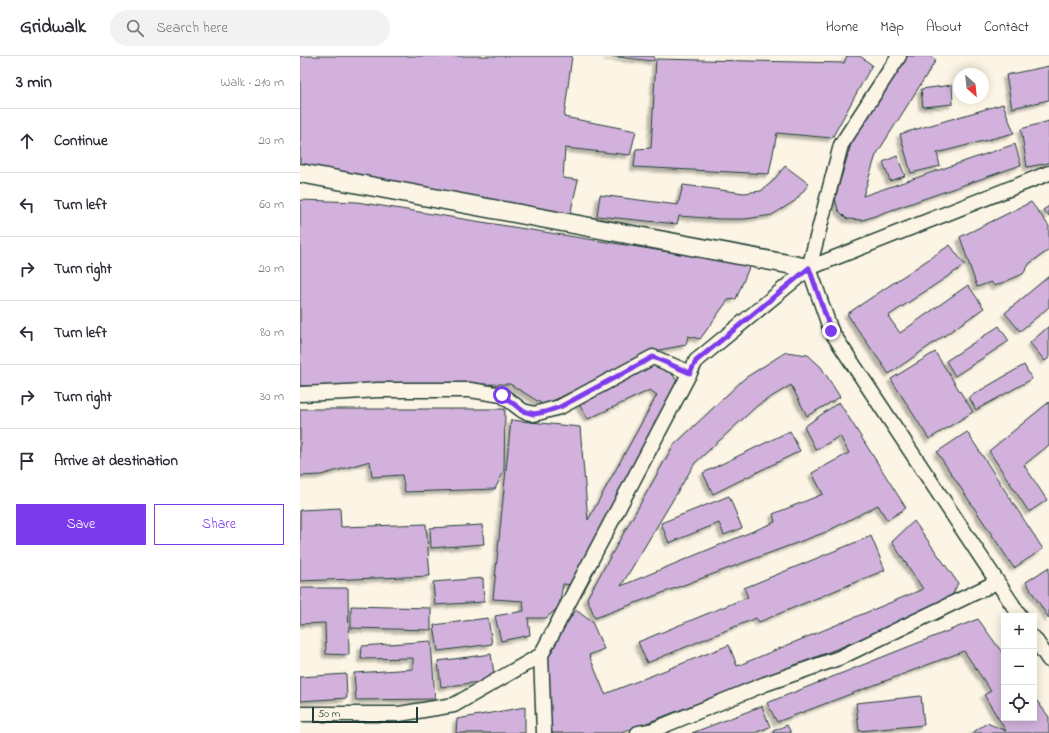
<!DOCTYPE html>
<meta charset="utf-8">
<style>
body{margin:0;font-family:"Indie Flower",sans-serif;background:#f2f2f3;color:#2b2b33}
.controls{position:absolute;right:12px;bottom:12px;display:grid;overflow:hidden;border-radius:0px;box-shadow:0 2px 10px #0003}
.controls button{width:36px;height:36px;display:grid;place-items:center;padding:0;border:0;border-bottom:1px solid #e1e1e2;background:#fff;color:#2b2b33;font:20px sans-serif}
.compass{position:absolute;left:653px;top:12px;width:36px;height:36px;border-radius:50%;background:#fff;box-shadow:0 2px 10px #0003;rotate:153deg}
.scale{position:absolute;left:12px;bottom:10px;width:106px;box-sizing:border-box;padding-left:4px;border:2px solid #1f3d34;border-top:0;font-size:11px;line-height:14px;white-space:nowrap;color:#1f3d34;-webkit-text-stroke:3px #fcf5e5;paint-order:stroke}
.stop{position:absolute;width:12px;height:12px;margin:-9px;border:3px solid #7c3aed;border-radius:50%;background:#fff}
.stop.end{background:#7c3aed;border-color:#fff;box-shadow:0 1px 4px #0008}
.list{margin:0;padding:0;list-style:none}
h2{display:flex;justify-content:space-between;align-items:center;height:52px;margin:0;padding:0 16px;font-size:17px}
h2 small{font-size:13px;font-weight:400;color:#7c7c81}
.list li{display:grid;grid-template-columns:26px 1fr auto;gap:12px;align-items:center;box-sizing:border-box;height:64px;padding:0 16px;border-top:1px solid #e1e1e2}
.list b{display:block;font-size:15px;white-space:nowrap}
.list em{font-size:13px;font-style:normal;color:#7c7c81}
.actions{display:flex;gap:8px;padding:12px 16px}
.actions a{flex:1;padding:9px 0;border:1px solid #7c3aed;border-radius:0px;text-align:center;font-size:14px;color:#7c3aed}
.actions .main{background:#7c3aed;color:#fff}
.icon{flex:none;width:22px;height:22px;fill:none;stroke:currentColor;stroke-width:2;stroke-linecap:round;stroke-linejoin:round}
.map{position:relative;flex:none;width:749px;height:677px;overflow:hidden}
header{display:flex;align-items:center;gap:24px;box-sizing:border-box;height:56px;padding:0 20px;background:#fff;border-bottom:1px solid #e1e1e2}
header strong{font-size:19px}
nav{display:flex;gap:22px;margin-inline-start:auto;font-size:14px}
.search{width:280px;height:36px;background:#f2f2f3;display:flex;align-items:center;gap:10px;box-sizing:border-box;padding:0 14px;border-radius:22px;color:#7c7c81;font-size:15px}
main{display:flex}
aside{flex:1;background:#fff}
.map>svg:first-child{display:block}
.building{fill:#d2b2dd;stroke:#1f3d34;filter:url(#shadow)}
.lines{fill:none;stroke-linecap:round;stroke-linejoin:round}
.minor-casing{stroke:#1f3d34;stroke-width:17}
.tertiary-casing{stroke:#1f3d34;stroke-width:21}
.minor{stroke:#fcf5e5;stroke-width:14}
.tertiary{stroke:#fcf5e5;stroke-width:18}
.route{stroke:#7c3aed;stroke-width:5}
</style>
<header>
<strong>Gridwalk</strong>
<div class="search"><svg class="icon" aria-label="search" viewBox="0 0 24 24"><circle cx="10" cy="10" r="6"/><path d="M15 15l6 6"/></svg>Search here</div>
<nav><a>Home</a><a>Map</a><a>About</a><a>Contact</a></nav>
</header>
<main>
<aside>
<h2>3 min<small>Walk · 210 m</small></h2>
<ul class="list">
<li><svg class="icon" aria-label="ahead" viewBox="0 0 24 24"><path d="M12 20V5M6 11l6-6 6 6"/></svg><div><b>Continue</b></div><em>20 m</em></li>
<li><svg class="icon" aria-label="left" viewBox="0 0 24 24"><path d="M17 20v-9H6M10 6l-5 5 5 5"/></svg><div><b>Turn left</b></div><em>60 m</em></li>
<li><svg class="icon" aria-label="right" viewBox="0 0 24 24"><path d="M7 20v-9h11M14 6l5 5-5 5"/></svg><div><b>Turn right</b></div><em>20 m</em></li>
<li><svg class="icon" aria-label="left" viewBox="0 0 24 24"><path d="M17 20v-9H6M10 6l-5 5 5 5"/></svg><div><b>Turn left</b></div><em>80 m</em></li>
<li><svg class="icon" aria-label="right" viewBox="0 0 24 24"><path d="M7 20v-9h11M14 6l5 5-5 5"/></svg><div><b>Turn right</b></div><em>30 m</em></li>
<li><svg class="icon" aria-label="arrive" viewBox="0 0 24 24"><path d="M6 21V4h12l-3 4 3 4H6"/></svg><div><b>Arrive at destination</b></div></li>
</ul>
<div class="actions"><a class="main">Save</a><a>Share</a></div>
</aside>
<div class="map">
<svg width="749" height="677" viewBox="0 0 749 677">
<defs>
<filter id="shadow"><feDropShadow dx="-3.5" dy="3.5" stdDeviation="1" flood-color="#0004"/></filter>
</defs>
<rect width="100%" height="100%" fill="#fcf5e5"/>
<filter id="ink" filterUnits="userSpaceOnUse"><feTurbulence type="fractalNoise" baseFrequency=".025" numOctaves="2"/><feDisplacementMap in="SourceGraphic" scale="8" xChannelSelector="R" yChannelSelector="G"/><feConvolveMatrix kernelMatrix="1 2 1 2 8 2 1 2 1" color-interpolation-filters="sRGB"/></filter>
<g filter="url(#ink)">
<!-- building -->
<path class="building" d="M0 0H272L264 61 336 75 330 99 265 92 263 122 278 124 270 159 0 109Z
M307 0H354V5Z
M547 0H560L572 9 532 82 477 77 469 118 334 111 336 93 351 92 356 3 544 7Z
M605 0H630L636 4 576 99 563 140 715 88 721 109 563 164 547 163 538 154 535 142 551 88Z
M749 10V44L712 52 706 19Z
M652 29 653 48 623 51 621 33Z
M703 48 714 77 637 97 640 110 611 117 600 78Z
M749 65V107L727 111 721 73Z
M597 100 605 120 590 125 583 106Z
M485 110 509 128 495 145 472 159 445 163H420L379 160 377 168 297 160 300 139 378 149 383 129 444 137 461 135 472 126Z
M0 144 57 146 450 209 436 243 428 244 400 283 388 280 386 289 359 294 244 349 210 328 0 330Z
M731 146 749 170V194L730 207 723 218 695 230 691 226 677 231 660 181Z
M749 150V161L743 154Z
M650 189 665 209 588 260 600 277 668 229 684 252 589 318 547 258Z
M749 220V251L720 275 705 257Z
M699 270 709 285 655 320 646 305Z
M749 270V302L745 305 730 287Z
M486 296 508 299 521 311 540 341 507 360 491 329 458 349 395 407 321 530 475 466 473 458 523 438 512 417 549 397 540 380 516 394 504 371 539 346 606 452 587 464 578 449 526 476 295 562 287 542 373 390 445 322Z
M635 296 673 356 629 383 591 323Z
M356 307 368 312 379 328 273 529 263 528 259 551 246 562H228L230 579 201 585 195 560 224 555 223 545 193 543 211 364 280 371 288 464 357 339 350 334 288 363 278 347Z
M724 309 732 323 676 354 669 341Z
M749 346V389L724 409 747 444 729 456 689 395Z
M0 353H205L204 415 195 433 105 436 102 419 72 421 70 405 21 419 0 420Z
M490 375 500 395 413 438 403 417Z
M667 376 743 493 714 512 637 396Z
M429 440 442 472 424 479 419 467 369 487 361 467Z
M40 452 41 471 126 468 130 520 0 525V454Z
M614 465 658 527 650 544 544 590 321 677H248L245 599 276 554 292 566 304 593 289 599 305 638 429 589 437 610 623 533 592 486Z
M182 469 184 488 131 492 130 472Z
M571 480 585 514 459 566 456 562 347 607 338 586 448 541 444 532Z
M749 511V563L726 526Z
M183 522 184 546 135 549 133 526Z
M0 532H48L49 599 26 598 25 567 0 568Z
M51 550 131 552V574L51 572Z
M188 562 192 588 138 595 134 569Z
M678 563 704 599V662H734V641L749 661V677H672L687 667 706 675 684 639 691 635 664 595 477 666 467 647Z
M131 585 135 643 56 644 54 617 113 613V602L61 603 62 590Z
M191 598 195 624 141 631 138 605Z
M46 618 47 642 0 645V621Z
M621 640 624 669 559 675 556 647Z
M462 650 470 671 454 677H392Z
M225 651V677H156L157 663Z
M487 669 491 677H474L473 675Z"/>
<g class="lines">
<defs>
<path id="minor" d="M599 0 541 89 509 212 531 275 720 560
M0 338 47 336 78 334H170L202 339 223 355 234 358 260 351 353 301 390 317
M734 582 749 604
M0 658H99L154 649 241 599
M244 677 241 599 396 305 509 212 749 117
M338 677 353 674 465 628 539 602 697 526"/>
<path id="tertiary" d="M0 117 509 212"/>
</defs>
<!-- minor casing -->
<use href="#minor" class="minor-casing"/>
<!-- tertiary casing -->
<use href="#tertiary" class="tertiary-casing"/>
<!-- minor -->
<use href="#minor" class="minor"/>
<!-- tertiary -->
<use href="#tertiary" class="tertiary"/>
</g>
</g>
<g class="lines" filter="url(#ink)">
<!-- route -->
<path class="route" d="M202 339 223 355 234 358 245 356 260 351 353 301 390 317 396 305 509 212 531 275"/>
</g>
</svg>
<div class="controls">
<button>+</button>
<button>−</button>
<button><svg class="icon" aria-label="locate" viewBox="0 0 24 24"><circle cx="12" cy="12" r="6"/><path d="M12 2v4M12 18v4M2 12h4M18 12h4"/></svg></button>
</div>
<svg class="compass" viewBox="-18 -18 36 36"><path d="M0-13l5 13h-10z" fill="#e53935"/><path d="M0 13l5-13h-10z" fill="#7c7c81"/></svg>
<div class="scale">50 m</div>
<div class="stop" style="left:202px;top:339px"></div>
<div class="stop end" style="left:531px;top:275px"></div>
</div>
</main>
